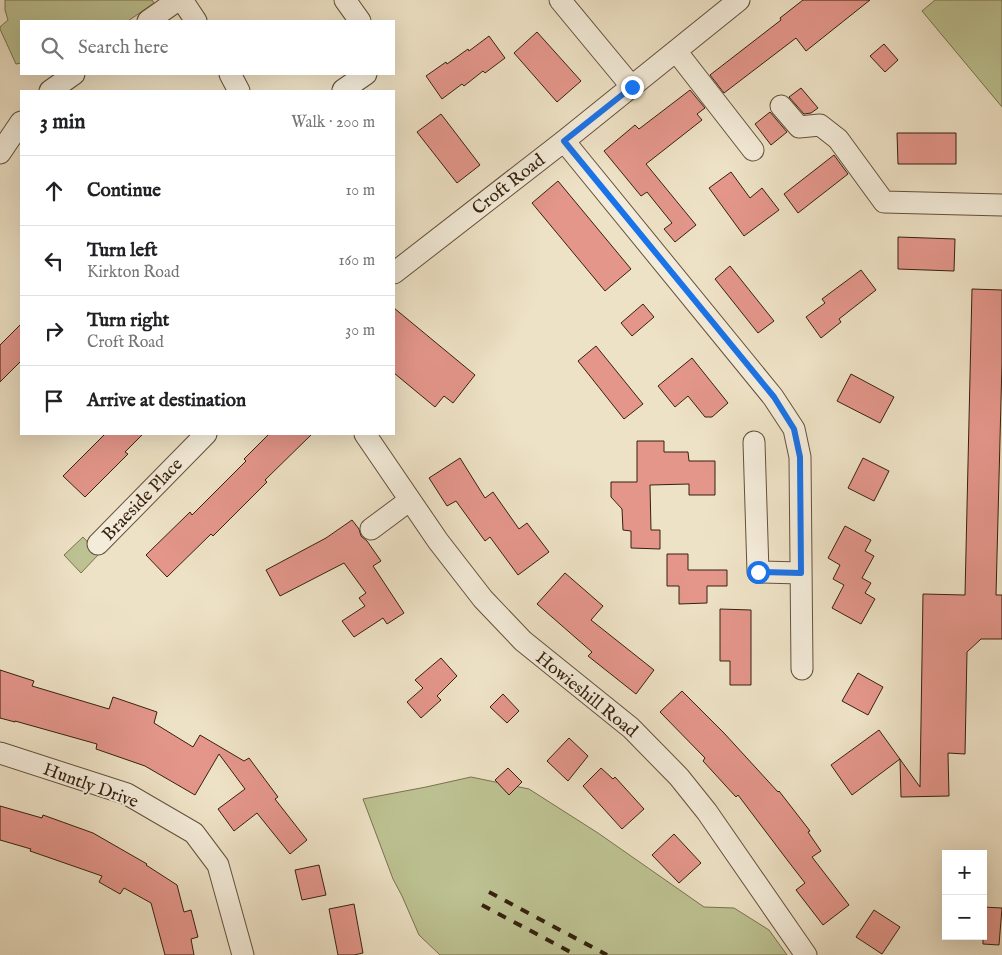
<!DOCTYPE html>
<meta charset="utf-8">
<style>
body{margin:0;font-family:"IM FELL English",serif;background:#f6f6f6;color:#202124}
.controls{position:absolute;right:15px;bottom:15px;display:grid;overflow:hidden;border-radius:0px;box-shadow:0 5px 20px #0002}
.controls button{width:45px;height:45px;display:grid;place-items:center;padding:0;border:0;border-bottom:1px solid #e0e0e0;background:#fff;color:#202124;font:25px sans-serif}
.stop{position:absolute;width:15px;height:15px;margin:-11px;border:4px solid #1a73e8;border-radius:50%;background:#fff}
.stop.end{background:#1a73e8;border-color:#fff;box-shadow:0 1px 5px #0008}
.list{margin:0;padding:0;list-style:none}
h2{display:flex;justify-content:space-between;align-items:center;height:65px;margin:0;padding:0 20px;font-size:21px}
h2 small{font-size:16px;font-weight:400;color:#757577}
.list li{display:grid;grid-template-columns:32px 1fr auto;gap:15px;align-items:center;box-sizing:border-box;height:70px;padding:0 20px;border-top:1px solid #e0e0e0}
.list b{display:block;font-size:19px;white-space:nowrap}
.list p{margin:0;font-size:16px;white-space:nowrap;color:#757577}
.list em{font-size:16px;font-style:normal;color:#757577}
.icon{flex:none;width:28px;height:28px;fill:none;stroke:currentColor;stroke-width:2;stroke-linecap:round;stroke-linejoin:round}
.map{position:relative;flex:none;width:1002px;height:955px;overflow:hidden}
.search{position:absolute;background:#fff;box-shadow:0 5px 20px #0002;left:20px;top:20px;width:375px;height:55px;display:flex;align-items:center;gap:12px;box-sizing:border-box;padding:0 18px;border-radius:0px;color:#757577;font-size:19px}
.panel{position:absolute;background:#fff;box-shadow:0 5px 20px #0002;left:20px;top:90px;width:375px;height:345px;border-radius:0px}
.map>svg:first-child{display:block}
.green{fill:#bdc292;stroke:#7a7250}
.building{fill:#e4968b;stroke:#36210e}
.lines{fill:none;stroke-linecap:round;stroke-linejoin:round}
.minor-casing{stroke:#64513c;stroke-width:23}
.minor{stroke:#f4ecda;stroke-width:21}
.rail{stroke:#36210e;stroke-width:4;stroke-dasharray:9 9;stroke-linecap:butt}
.route{stroke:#1a73e8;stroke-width:6}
.labels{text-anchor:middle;stroke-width:4;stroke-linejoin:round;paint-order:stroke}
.street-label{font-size:18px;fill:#36210e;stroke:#f4ecda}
</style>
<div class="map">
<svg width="1002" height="955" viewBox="0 0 1002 955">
<rect width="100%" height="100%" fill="#eee2c6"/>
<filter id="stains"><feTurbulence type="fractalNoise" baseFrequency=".004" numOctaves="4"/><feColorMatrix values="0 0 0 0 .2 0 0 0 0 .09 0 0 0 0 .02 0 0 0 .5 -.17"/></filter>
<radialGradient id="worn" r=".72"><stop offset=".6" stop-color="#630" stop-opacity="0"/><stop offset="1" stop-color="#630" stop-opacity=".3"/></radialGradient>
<!-- green -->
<path class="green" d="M5 0H152L154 3 128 21H21V63L16 64 0 29V27L8 20 5 10Z
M935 0H1002V107L922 11Z
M83 537 99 554 81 573 64 555Z
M471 777 529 789 598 833 704 907 734 908 769 930 787 955H440L419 935 402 896 393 879 363 799 426 787Z"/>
<!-- building -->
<path class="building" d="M803 0H870L806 51 796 38 724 93 710 75 781 20 780 18Z
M537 32 581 81 557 102 514 53Z
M489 36 505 58 485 73 483 71 464 86 462 84 442 99 426 76 446 62 447 64 468 49 469 51Z
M884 44 898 60 885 72 870 56Z
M801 88 818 108 811 113 804 114 789 97Z
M690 90 705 108 697 114 702 120 646 164 696 225 675 242 664 229 672 223 647 192 641 196 604 151 635 125 639 129Z
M770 112 787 132 771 145 755 124Z
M441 114 480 165 457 183 417 132Z
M897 133H956V164H898Z
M834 155 848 174 798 213 784 194Z
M731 172 750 198 762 188 779 210 744 236 709 188Z
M558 181 631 269 605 291 532 203Z
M898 237 955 239 954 271 898 269Z
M730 266 774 321 758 333 715 279Z
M861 270 876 290 839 319 841 322 821 338 806 317 825 303 822 299Z
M972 289 1002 290V362L996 595H1002V639H981L967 652 965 754 948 753 949 796 901 797 900 759 852 795 831 765 879 730 920 787 923 594 965 595Z
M643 304 654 317 632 336 621 323Z
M394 308 475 375 453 403 444 396 435 407 394 373Z
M21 324V361L0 382V345Z
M596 346 643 404 624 419 578 361Z
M692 358 728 403 712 417H705L688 396 675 407 658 386Z
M851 374 894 397 880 423 837 401Z
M105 434H143L125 452 128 454 85 497 63 476Z
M269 434H312L265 480 267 482 213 536 211 534 167 577 146 555 190 512 192 515 246 461 244 459Z
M637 441H664V452H688L689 461H715V495H689V484L650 485 651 530H660V549L631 548V531L623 530 622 509 611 497V482H637Z
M460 458 485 498 493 492 519 529 527 523 549 552 518 575 490 537 485 541 456 501 447 506 429 478Z
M863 458 889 471 874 501 848 488Z
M352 520 359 529 361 536 367 541 381 561 373 566 404 613 387 624 383 618 354 637 342 621 365 606 359 598 366 593 344 563 280 596 266 570 326 538Z
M845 526 871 540 865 551 874 556 862 578 871 583 865 593 875 599 861 624 832 608 844 585 833 579 840 565 828 558Z
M667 554H688V570H727V586H707V603L679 604V586H667Z
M565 573 603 606 591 620 654 670 636 694 588 656 592 652 537 604Z
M720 609 751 610V685H730V661H720Z
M441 658 457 676 437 696 441 700 421 718 407 702 423 688 415 680Z
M0 670 34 681 32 686 109 709 113 697 157 712 154 723 193 747 200 735 244 761 249 758 278 797 275 799 307 840 290 854 257 813 234 831 218 809 245 789 219 754 195 795 145 766 96 749 97 744 15 721V722L0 718Z
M858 673 883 687 868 715 842 701Z
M682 691 724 733 778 792 779 791 810 831 808 832 821 851 812 857 849 905 823 925 796 890 805 883 788 861 738 795 736 797 703 761 705 758 660 712Z
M503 694 519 711 507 723 490 707Z
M569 738 588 756 568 781 547 761Z
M508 768 522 782 509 795 495 780Z
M601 768 613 779 615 777 644 809 622 829 583 786Z
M0 806 42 818 43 815 93 833 147 864 146 865 177 885 184 912 191 910 198 937 191 939 194 955H165L151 903 124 888 120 894 99 882 102 876 30 851 31 849 0 840Z
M674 834 701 863 679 883 652 855Z
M319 865 326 895 302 900 295 870Z
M354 904 363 953 354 955H338L329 909Z
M983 907 1002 908 999 945 983 944Z
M874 910 900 927 882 954 856 937Z"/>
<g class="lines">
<defs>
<path id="minor" d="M182 0 196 21
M345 0 360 21
M560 0 632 87
M148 21 178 0
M676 51 753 150
M230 74 239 91
M343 90 366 74
M50 91 74 74
M781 106 799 127 820 125 838 139 884 202 1002 205
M564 141 773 397 794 429 800 457 802 669
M0 153 21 122
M394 273 564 141 739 0
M365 434 438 541 483 599 523 641 631 728 679 777 707 812 806 955
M754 442 758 572 801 573
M371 529 410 500
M98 544 206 434
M0 753 127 794 194 833 218 865 243 955"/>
</defs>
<!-- minor casing -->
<use href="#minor" class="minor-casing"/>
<!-- minor -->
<use href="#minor" class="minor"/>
<!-- rail -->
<path class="rail" d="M489 892 607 955
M482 905 576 955"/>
</g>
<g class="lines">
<!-- route -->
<path class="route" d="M632 87 564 141 774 397 794 429 800 457 801 573 758 572"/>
</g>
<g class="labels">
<!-- street labels -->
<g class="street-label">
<text transform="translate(508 184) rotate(-38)" y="6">Croft Road</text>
<text transform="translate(142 499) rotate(-46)" y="6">Braeside Place</text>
<text transform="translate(587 694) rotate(39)" y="6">Howieshill Road</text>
<text transform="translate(91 785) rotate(20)" y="6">Huntly Drive</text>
</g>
</g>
<rect width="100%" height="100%" filter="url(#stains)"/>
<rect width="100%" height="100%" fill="url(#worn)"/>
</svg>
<div class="controls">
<button>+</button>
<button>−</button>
</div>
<div class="stop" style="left:758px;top:572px"></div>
<div class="stop end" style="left:632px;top:87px"></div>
<div class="search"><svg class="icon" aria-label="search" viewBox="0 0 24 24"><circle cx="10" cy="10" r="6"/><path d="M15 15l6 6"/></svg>Search here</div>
<section class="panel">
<h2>3 min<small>Walk · 200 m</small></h2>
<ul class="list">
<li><svg class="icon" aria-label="ahead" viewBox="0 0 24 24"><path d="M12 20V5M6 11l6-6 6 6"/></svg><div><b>Continue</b></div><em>10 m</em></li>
<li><svg class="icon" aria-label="left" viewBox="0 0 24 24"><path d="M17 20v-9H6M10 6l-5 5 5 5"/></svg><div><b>Turn left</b><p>Kirkton Road</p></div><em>160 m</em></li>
<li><svg class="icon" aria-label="right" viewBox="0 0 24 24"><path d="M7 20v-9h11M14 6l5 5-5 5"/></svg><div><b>Turn right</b><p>Croft Road</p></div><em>30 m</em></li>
<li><svg class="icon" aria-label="arrive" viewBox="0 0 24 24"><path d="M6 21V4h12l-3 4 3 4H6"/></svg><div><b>Arrive at destination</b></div></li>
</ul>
</section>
</div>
